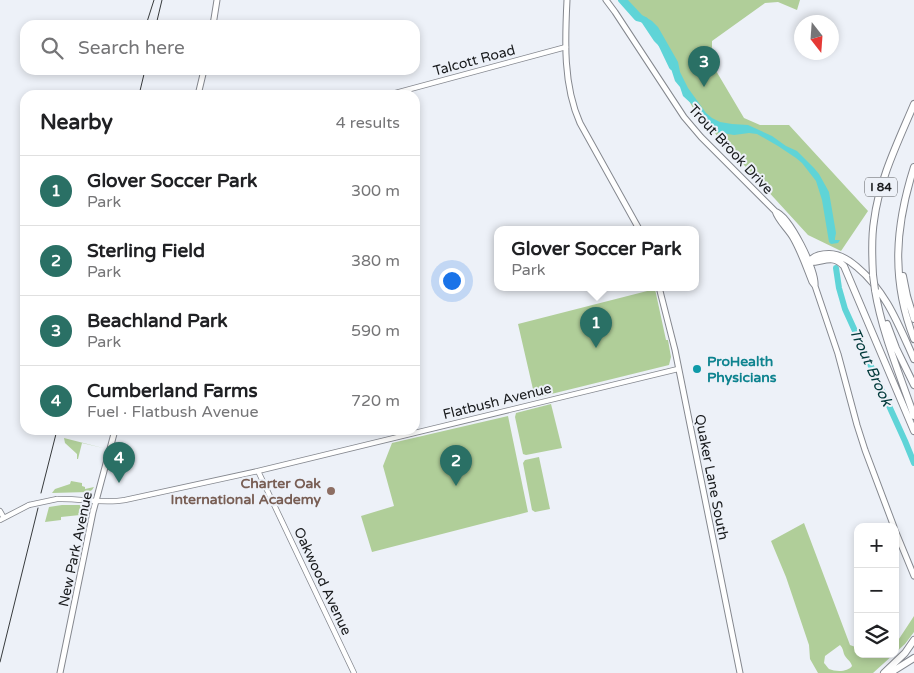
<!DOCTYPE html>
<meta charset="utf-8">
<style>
body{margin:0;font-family:"Varela Round",sans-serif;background:#f6f6f6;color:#202124}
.controls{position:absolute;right:15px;bottom:15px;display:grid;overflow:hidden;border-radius:10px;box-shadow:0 2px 8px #0003}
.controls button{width:45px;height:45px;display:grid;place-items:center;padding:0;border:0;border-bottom:1px solid #e0e0e0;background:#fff;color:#202124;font:25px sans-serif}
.compass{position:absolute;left:794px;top:15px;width:45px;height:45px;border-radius:50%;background:#fff;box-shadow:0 2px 8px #0003;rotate:163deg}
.you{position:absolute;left:451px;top:280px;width:18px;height:18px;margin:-12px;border:4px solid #fff;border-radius:50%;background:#1a73e8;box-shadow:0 0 0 8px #1a73e833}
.badge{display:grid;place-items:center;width:32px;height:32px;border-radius:50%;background:#2a7065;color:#fff;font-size:16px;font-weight:700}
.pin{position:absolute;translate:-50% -41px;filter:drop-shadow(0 1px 2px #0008)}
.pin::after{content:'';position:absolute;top:26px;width:18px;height:15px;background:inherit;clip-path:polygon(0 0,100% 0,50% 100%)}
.popup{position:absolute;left:494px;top:226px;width:205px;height:65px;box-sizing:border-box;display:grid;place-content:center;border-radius:10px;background:#fff;filter:drop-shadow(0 1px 4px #0005);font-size:16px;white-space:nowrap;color:#757577}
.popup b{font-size:19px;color:#202124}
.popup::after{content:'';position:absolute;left:50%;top:100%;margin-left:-10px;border:10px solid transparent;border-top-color:#fff}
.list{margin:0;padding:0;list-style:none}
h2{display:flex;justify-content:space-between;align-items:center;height:65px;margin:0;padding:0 20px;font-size:21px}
h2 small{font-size:16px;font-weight:400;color:#757577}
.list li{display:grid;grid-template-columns:32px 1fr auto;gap:15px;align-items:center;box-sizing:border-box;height:70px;padding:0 20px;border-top:1px solid #e0e0e0}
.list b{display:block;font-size:19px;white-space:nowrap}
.list p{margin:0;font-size:16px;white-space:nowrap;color:#757577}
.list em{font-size:16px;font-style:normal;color:#757577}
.icon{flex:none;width:28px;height:28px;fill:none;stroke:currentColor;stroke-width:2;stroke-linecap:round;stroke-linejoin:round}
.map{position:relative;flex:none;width:914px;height:673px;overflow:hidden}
.search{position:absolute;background:#fff;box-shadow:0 2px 8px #0003;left:20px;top:20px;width:400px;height:55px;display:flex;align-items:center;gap:12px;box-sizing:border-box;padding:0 18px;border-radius:15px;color:#757577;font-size:19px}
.panel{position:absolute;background:#fff;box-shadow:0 2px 8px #0003;left:20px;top:90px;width:400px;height:345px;border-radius:15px}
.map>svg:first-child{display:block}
.green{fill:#b0ce99;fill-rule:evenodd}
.water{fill:#5fd4d7}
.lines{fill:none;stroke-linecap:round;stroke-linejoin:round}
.river{stroke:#5fd4d7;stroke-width:6}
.tertiary-casing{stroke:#85888f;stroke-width:6}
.secondary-casing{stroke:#85888f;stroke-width:7}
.motorway-casing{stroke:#85888f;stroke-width:8}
.tertiary{stroke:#fff;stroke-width:4.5}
.secondary{stroke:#fff;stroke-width:5}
.motorway{stroke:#fff;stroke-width:6}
.rail{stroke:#373a3c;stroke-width:1}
.tertiary-bridge-casing{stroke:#85888f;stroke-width:6;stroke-linecap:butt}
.motorway-bridge-casing{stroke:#85888f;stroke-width:8;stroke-linecap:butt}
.tertiary-bridge{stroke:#fff;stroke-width:4.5}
.motorway-bridge{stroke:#fff;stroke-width:6}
.culture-dot{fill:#0f9aa8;stroke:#edf1f8;stroke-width:2}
.education-dot{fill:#8d6e63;stroke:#edf1f8;stroke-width:2}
.labels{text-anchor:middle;stroke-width:4;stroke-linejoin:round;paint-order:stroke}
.shield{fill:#edf1f8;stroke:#585a5e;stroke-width:1}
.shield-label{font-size:12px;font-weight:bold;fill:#181a1c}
.street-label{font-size:14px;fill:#181a1c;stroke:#edf1f8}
.culture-label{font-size:14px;font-weight:bold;fill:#0d838f;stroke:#edf1f8;text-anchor:start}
.education-label{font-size:14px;font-weight:bold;fill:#785e54;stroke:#edf1f8;text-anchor:end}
.water-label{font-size:15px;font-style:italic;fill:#00393a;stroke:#edf1f8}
</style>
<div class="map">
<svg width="914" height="673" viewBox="0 0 914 673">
<rect width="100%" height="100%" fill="#edf1f8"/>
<!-- green -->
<path class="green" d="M620 0H800L797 10 778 2 765 3 712 41V64L744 118 760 125H789L868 211 841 251 808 235 744 165 724 149 713 129 694 110 660 47 650 22 636 18Z
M655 289 666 340H668L671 357 669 365 535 398 518 324Z
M551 404 562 448 526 455 523 454 515 417 516 413Z
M508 416 528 512 372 552 361 516 394 506 383 466 392 443Z
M64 438 103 448 82 443 78 459H77V454L65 443Z
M539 457 550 509 535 512 532 510 523 463 525 460Z
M71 481 82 483V486L85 487V489L94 487 92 490 88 492 52 493 55 489 70 484Z
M62 505H79L85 506 88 513 87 520 80 515 61 517V520L45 522 49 507Z
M804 523 850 645 858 648V654H894L873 673H818L810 659 809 645 786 577 771 541ZM840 645C843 648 843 651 844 654 846 659 851 661 852 666 848 672 836 672 829 669 827 667 826 665 824 663L825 656Z
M914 616V632L905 644 895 653V645Z"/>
<!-- water -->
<path class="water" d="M620 0H628L642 15 652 21 658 27 678 62 680 72 688 88 706 113 712 118 720 122 732 124 748 125 772 136 786 146 797 151 814 168 819 174 829 192 836 233 835 238V240H840L838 243 831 244 829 242 822 200 816 181 802 163 796 158 778 146 757 134 749 133 734 135 716 132 695 107 683 96 680 87 675 81 666 53 654 41 642 23Z"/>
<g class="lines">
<!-- river -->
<path class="river" d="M621 0 637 18 645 20
M661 44 672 67
M836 268 839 288 845 309 905 441 914 463"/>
<defs>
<path id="tertiary" d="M388 95 566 47
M258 471 354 673
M57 499C80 498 102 504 125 500L258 471 678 369
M0 511 4 518
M0 520 29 505"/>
<path id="secondary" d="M567 0C565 40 563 85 580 123L639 229
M606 0 615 12 684 117 701 137 775 211C790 216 817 271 815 286L838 354 857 425 865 450 894 527
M213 25 217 0
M198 95 204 70
M775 211C778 221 788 229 793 238 801 252 806 267 812 282L815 286
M659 287 675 350 740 673
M895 530 914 576
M60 673 93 512 115 430"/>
<path id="motorway" d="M914 167C895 227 891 280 914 339
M809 262C822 263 832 253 844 266L914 431
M809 262C813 256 822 254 829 254 840 254 849 260 857 267 886 291 899 326 914 359
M873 275C872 257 871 239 874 221 879 180 898 142 914 104
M903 276 907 296 914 319
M875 290C882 333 900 375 914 416
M887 324 896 348 914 385
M884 673 905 653 914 640
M890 673 914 658"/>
</defs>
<!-- tertiary casing -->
<use href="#tertiary" class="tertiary-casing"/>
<!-- secondary casing -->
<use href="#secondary" class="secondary-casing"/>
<!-- motorway casing -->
<use href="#motorway" class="motorway-casing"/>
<!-- tertiary -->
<use href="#tertiary" class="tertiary"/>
<!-- secondary -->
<use href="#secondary" class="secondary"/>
<!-- motorway -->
<use href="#motorway" class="motorway"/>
<!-- rail -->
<path class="rail" d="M146 25 154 0
M156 25 162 0
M139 95 145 70
M41 493 57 430
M0 662 38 508"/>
<defs>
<path id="tertiary-bridge" d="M29 505 57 499"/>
<path id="motorway-bridge" d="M873 275 875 290"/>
</defs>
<!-- tertiary-bridge casing -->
<use href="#tertiary-bridge" class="tertiary-bridge-casing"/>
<!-- motorway-bridge casing -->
<use href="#motorway-bridge" class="motorway-bridge-casing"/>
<!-- tertiary-bridge -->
<use href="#tertiary-bridge" class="tertiary-bridge"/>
<!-- motorway-bridge -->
<use href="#motorway-bridge" class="motorway-bridge"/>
</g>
<!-- markers -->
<circle class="culture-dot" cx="697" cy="369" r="5"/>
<circle class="education-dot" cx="331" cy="491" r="5"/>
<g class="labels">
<!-- shield labels -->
<rect class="shield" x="865" y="177.5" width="32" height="19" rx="4"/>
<g class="shield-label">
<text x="881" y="191">I 84</text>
</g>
<!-- street labels -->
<g class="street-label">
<text transform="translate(474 60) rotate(-15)" y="5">Talcott Road</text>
<text transform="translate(731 149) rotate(47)" y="5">Trout Brook Drive</text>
<text transform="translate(497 401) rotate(-14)" y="5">Flatbush Avenue</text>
<text transform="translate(712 477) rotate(79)" y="5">Quaker Lane South</text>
<text transform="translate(75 549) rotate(-78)" y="5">New Park Avenue</text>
<text transform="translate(323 581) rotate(65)" y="5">Oakwood Avenue</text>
</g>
<!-- culture labels -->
<g class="culture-label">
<text x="707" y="366">ProHealth<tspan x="707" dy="16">Physicians</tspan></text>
</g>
<!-- education labels -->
<g class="education-label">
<text x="321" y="488">Charter Oak<tspan x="321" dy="16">International Academy</tspan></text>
</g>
<!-- water labels -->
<g class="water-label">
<text transform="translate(871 367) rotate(66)" y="5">Trout Brook</text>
</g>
</g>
</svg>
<div class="controls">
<button>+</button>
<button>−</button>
<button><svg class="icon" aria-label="layers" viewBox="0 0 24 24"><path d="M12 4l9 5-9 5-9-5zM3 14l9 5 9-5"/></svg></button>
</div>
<svg class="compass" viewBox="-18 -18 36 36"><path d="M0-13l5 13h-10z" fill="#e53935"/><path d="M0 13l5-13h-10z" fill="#757577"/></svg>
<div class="you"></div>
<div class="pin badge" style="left:596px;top:348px">1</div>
<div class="popup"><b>Glover Soccer Park</b>Park</div>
<div class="pin badge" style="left:456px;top:486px">2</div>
<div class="pin badge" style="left:704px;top:87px">3</div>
<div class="pin badge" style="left:119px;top:483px">4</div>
<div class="search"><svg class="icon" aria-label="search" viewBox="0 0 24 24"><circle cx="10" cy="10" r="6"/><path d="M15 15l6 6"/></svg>Search here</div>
<section class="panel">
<h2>Nearby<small>4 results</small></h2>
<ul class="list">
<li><span class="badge">1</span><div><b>Glover Soccer Park</b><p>Park</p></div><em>300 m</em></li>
<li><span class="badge">2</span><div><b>Sterling Field</b><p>Park</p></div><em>380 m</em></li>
<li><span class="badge">3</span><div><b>Beachland Park</b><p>Park</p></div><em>590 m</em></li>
<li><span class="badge">4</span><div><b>Cumberland Farms</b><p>Fuel · Flatbush Avenue</p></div><em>720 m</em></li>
</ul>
</section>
</div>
